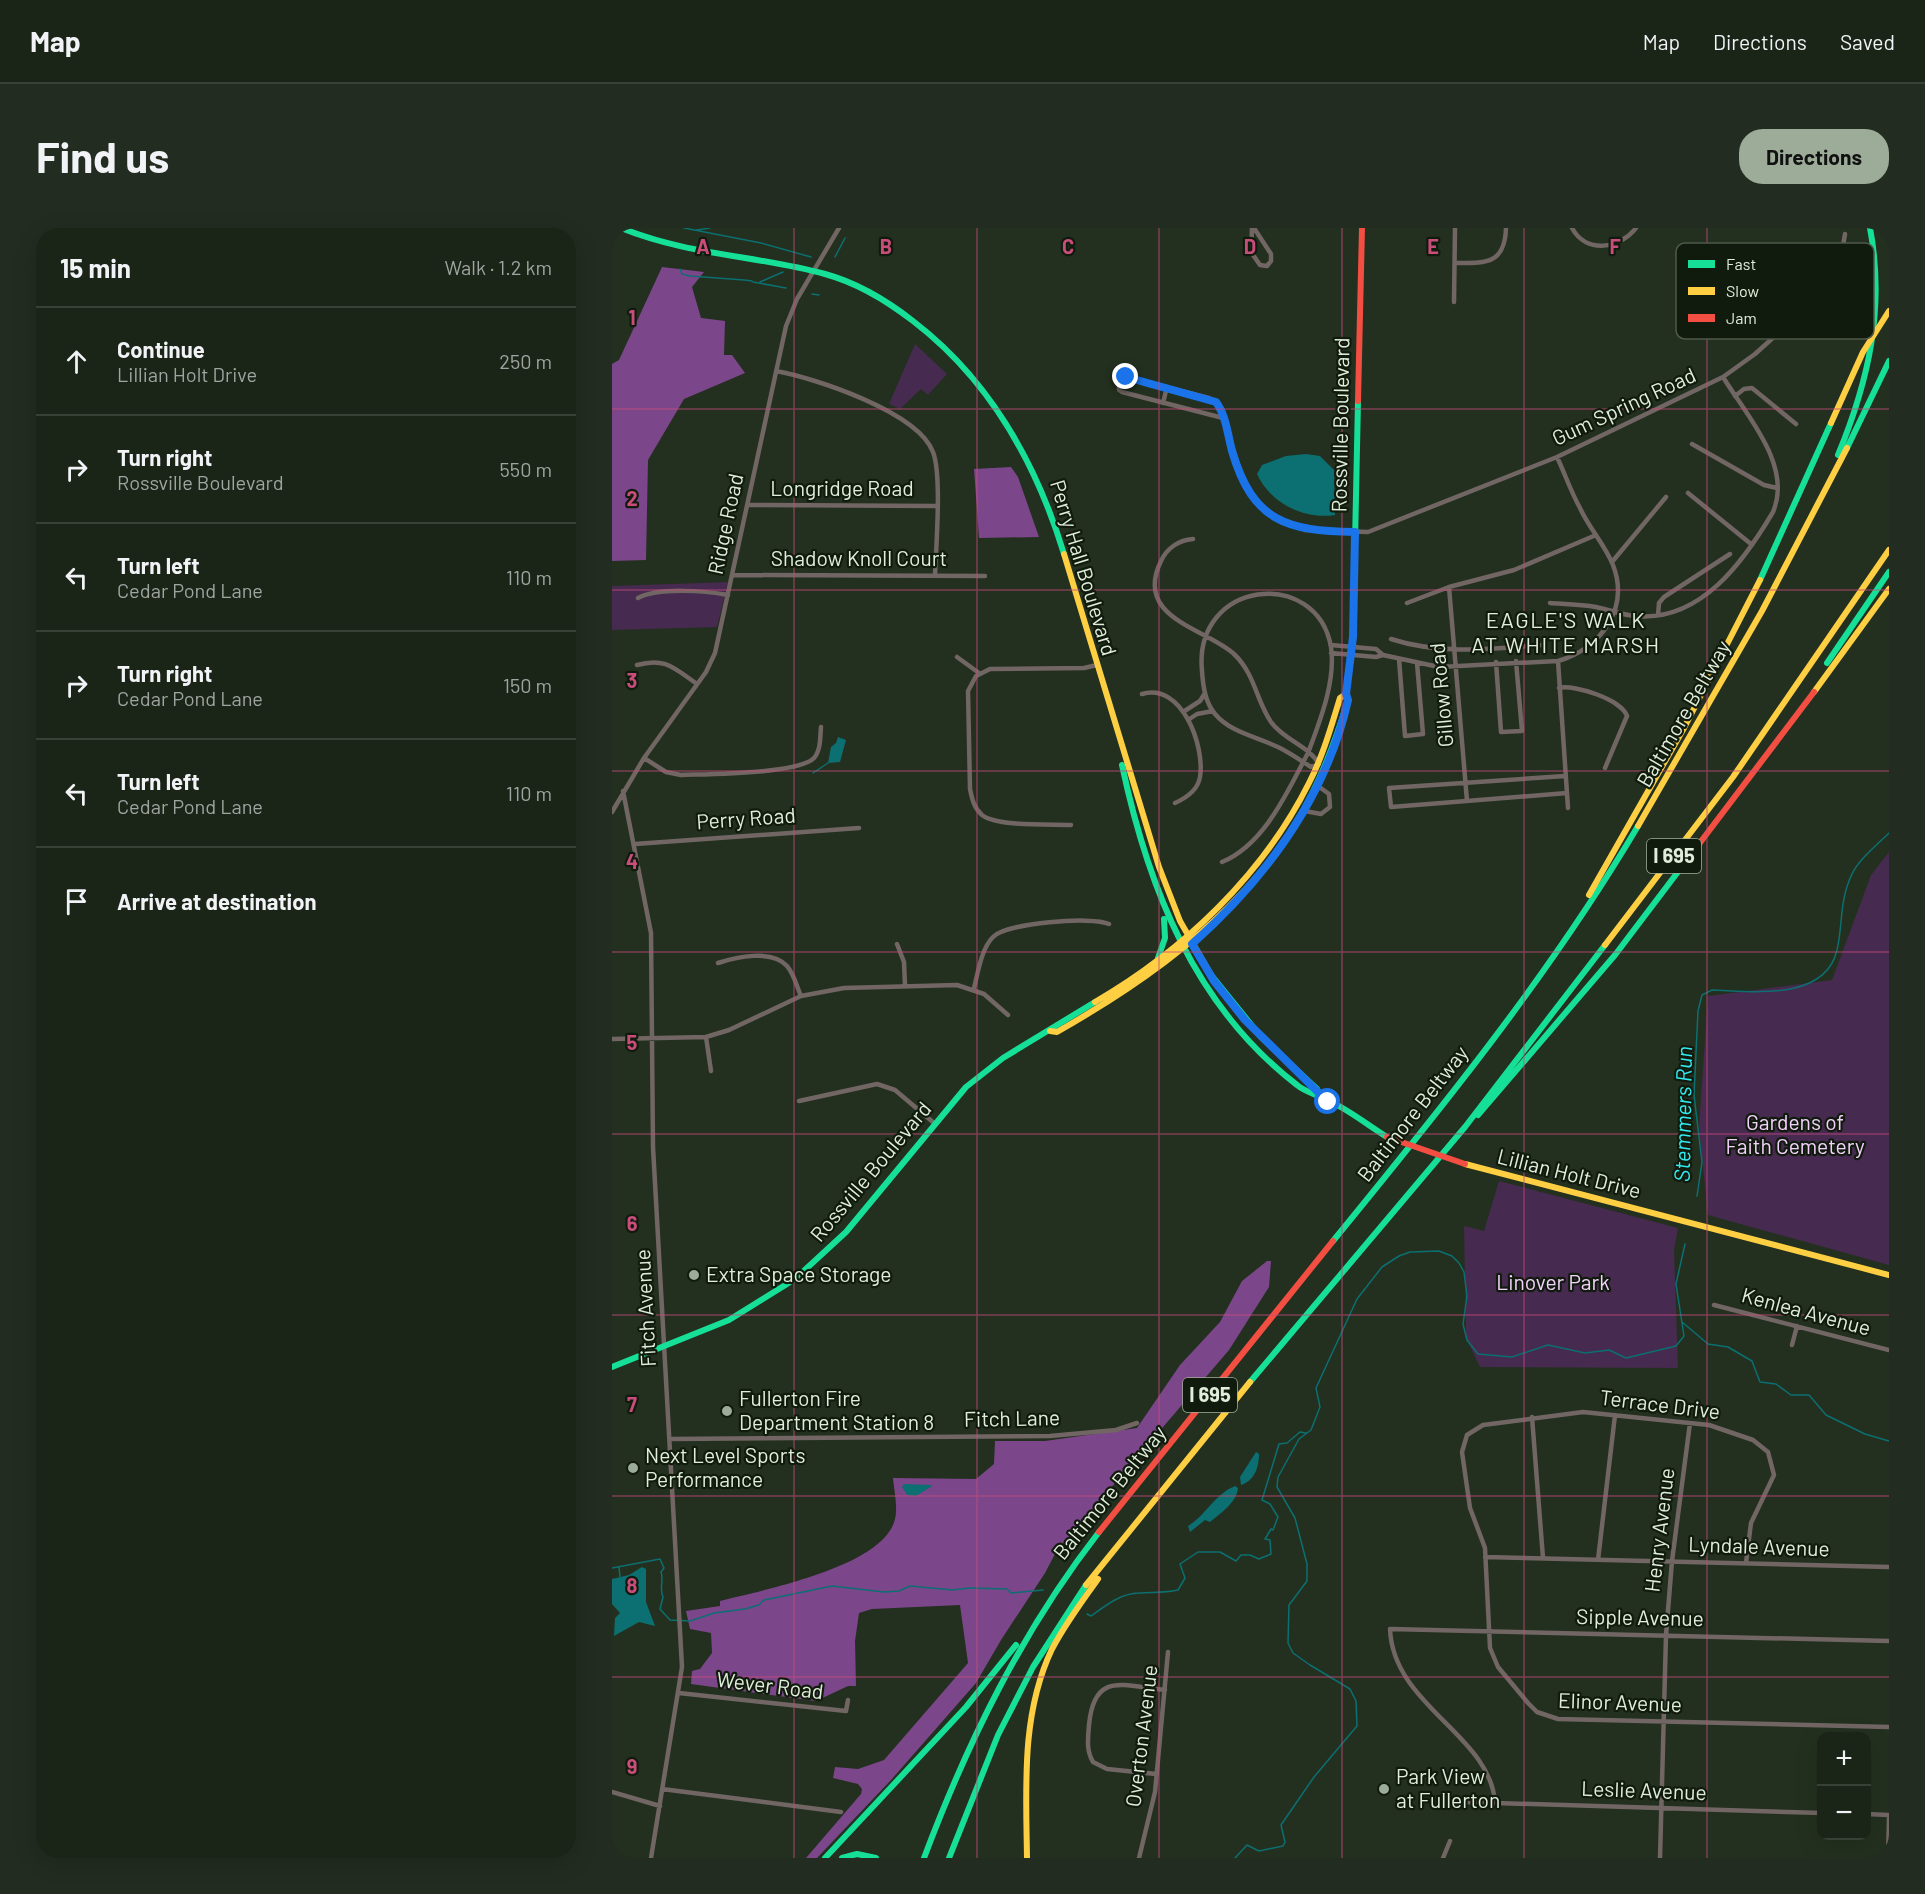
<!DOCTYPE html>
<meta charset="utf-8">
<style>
body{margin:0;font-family:Barlow,sans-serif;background:#232c20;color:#f1f3f6}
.controls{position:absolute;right:18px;bottom:18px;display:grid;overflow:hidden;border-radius:12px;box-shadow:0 6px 24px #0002}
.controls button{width:54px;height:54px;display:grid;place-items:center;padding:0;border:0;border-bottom:2px solid #384136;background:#1a2417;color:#f1f3f6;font:30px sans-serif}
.stop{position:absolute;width:18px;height:18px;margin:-14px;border:4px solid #1a73e8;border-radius:50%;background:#fff}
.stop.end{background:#1a73e8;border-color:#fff;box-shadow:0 2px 6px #0008}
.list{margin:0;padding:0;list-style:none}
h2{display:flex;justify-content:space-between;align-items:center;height:78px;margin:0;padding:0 24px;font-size:26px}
h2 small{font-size:20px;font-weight:400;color:#9fa4a1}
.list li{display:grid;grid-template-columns:39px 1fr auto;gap:18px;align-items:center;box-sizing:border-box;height:108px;padding:0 24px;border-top:2px solid #384136}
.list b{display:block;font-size:22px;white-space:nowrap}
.list p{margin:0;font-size:20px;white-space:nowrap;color:#9fa4a1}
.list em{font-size:20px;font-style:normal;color:#9fa4a1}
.icon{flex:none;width:33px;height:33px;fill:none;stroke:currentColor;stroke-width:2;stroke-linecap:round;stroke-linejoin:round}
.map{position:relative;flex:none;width:1277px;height:1630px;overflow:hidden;border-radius:24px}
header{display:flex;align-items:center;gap:36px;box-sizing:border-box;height:84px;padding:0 30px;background:#1a2417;border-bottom:2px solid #384136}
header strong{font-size:28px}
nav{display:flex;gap:33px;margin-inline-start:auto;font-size:21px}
.intro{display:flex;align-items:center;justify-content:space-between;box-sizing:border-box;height:144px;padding:0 36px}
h1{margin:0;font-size:42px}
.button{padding:15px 27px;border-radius:24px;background:#9dab99;color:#111;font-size:21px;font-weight:700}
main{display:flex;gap:36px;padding:0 36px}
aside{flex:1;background:#1a2417;border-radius:24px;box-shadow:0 6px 24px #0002}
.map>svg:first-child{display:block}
.green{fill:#462a4f}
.forest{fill:#7c468b}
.water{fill:#0c6f71}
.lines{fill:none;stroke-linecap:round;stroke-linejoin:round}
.stream{stroke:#0c6f71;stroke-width:1.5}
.street{stroke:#716663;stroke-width:4.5}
.fast{stroke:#16e098;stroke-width:6}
.slow{stroke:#ffcf43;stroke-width:6}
.jam{stroke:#f24e42;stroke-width:6}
.slow-bridge{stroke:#ffcf43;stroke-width:6}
.jam-bridge{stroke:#f24e42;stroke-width:6}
.route{stroke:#1a73e8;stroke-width:8}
.grid{fill:none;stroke:#c94d7b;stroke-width:1.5;stroke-opacity:0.55}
.poi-dot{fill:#9dab99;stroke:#111b0d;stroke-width:2}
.labels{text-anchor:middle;stroke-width:4.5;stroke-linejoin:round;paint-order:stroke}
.shield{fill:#111b0d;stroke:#a1ae9c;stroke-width:1.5}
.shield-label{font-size:20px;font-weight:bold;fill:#dfedda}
.street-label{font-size:21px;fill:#dfedda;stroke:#111b0d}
.park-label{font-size:21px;fill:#f3d1fd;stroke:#111b0d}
.poi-label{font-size:21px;fill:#dfedda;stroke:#111b0d;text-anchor:start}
.neighbourhood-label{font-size:22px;letter-spacing:1.5px;fill:#dfedda;stroke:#111b0d}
.water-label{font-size:22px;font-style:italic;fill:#32eaf0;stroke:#111b0d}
.key{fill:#111b0d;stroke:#4f5a4a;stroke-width:1.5}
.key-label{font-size:16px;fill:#dfedda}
.grid-label{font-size:20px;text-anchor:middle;font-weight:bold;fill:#c94d7b;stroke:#111b0d;stroke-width:4.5;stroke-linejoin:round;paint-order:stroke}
</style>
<header>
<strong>Map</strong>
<nav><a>Map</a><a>Directions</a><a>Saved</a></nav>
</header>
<div class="intro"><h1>Find us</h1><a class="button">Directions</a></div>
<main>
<aside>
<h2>15 min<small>Walk · 1.2 km</small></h2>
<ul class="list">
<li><svg class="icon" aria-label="ahead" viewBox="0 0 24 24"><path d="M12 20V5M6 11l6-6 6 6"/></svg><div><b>Continue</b><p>Lillian Holt Drive</p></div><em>250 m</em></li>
<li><svg class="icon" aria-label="right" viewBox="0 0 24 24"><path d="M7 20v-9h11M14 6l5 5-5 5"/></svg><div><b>Turn right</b><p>Rossville Boulevard</p></div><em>550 m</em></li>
<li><svg class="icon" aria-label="left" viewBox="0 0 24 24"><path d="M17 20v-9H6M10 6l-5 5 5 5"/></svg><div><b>Turn left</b><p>Cedar Pond Lane</p></div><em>110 m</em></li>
<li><svg class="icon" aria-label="right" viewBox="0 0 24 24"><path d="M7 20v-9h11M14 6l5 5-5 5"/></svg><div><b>Turn right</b><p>Cedar Pond Lane</p></div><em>150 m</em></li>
<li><svg class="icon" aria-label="left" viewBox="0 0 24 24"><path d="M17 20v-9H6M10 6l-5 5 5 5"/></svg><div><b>Turn left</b><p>Cedar Pond Lane</p></div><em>110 m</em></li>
<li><svg class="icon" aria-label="arrive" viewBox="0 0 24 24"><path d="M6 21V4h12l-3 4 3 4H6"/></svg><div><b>Arrive at destination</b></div></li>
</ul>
</aside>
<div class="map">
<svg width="1277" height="1630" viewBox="0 0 1277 1630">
<rect width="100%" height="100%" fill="#23301f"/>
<!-- green -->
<path class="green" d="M303 116 335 146 316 167 309 161 288 181 277 176Z
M116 354 105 399 0 402V358Z
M1277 624V1037L1096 987 1087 899 1096 768 1220 752 1259 647Z
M887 953 1066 1000 1062 1021 1066 1140 868 1139 854 1110 852 998 872 1003Z"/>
<!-- forest -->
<path class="forest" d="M50 39 92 44 80 59 89 90 113 93 112 127H120L133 145 72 171 36 232 34 332 0 333V136L7 132Z
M399 239 406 249 427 309 367 310 362 241Z
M655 1033H659L657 1059 617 1122 444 1324 433 1345 389 1412 364 1455 279 1552 205 1630H194L249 1566 250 1561 246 1556 221 1550 223 1539 246 1541 272 1532 356 1435 348 1377 260 1381 247 1385 243 1413 244 1458H236L204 1473 79 1456 80 1443 88 1441 100 1425 99 1405 78 1401 74 1383 108 1378V1373C150 1362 272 1339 283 1291 286 1279 282 1262 281 1250L364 1251 382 1236 383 1213H433L525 1200 568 1137 608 1094 630 1053Z"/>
<!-- water -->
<path class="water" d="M694 226 708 228 722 242 723 287C692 292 658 275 645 246L650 237 674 228Z
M226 509 234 512 228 534 216 535 219 519 224 515Z
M644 1224 647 1226C647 1240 642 1253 629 1257L628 1249Z
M292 1256 319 1257 320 1258 304 1268 295 1267 290 1259Z
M623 1258 626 1260C625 1274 609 1285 598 1294L593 1292 578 1304 576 1298C593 1288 603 1266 623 1258Z
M30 1339 34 1341V1374L43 1398 27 1394 2 1408 3 1390 8 1385 0 1376V1351L17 1347Z"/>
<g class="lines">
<!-- stream -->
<path class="stream" d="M72 0 149 15 199 29
M85 2 98 0
M223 29 233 10
M68 41 70 46 78 48 132 52
M133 52 140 53
M141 54 174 60
M148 54 171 44
M1107 58 1144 61 1165 77H1180L1187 84
M200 66 207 67
M1190 88 1197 94C1218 90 1218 59 1255 56
M201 545 216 535
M1085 968 1090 934 1082 867 1086 783 1090 767 1100 762C1139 763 1213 774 1225 722 1231 697 1227 673 1240 646 1247 631 1265 617 1277 605
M1070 1094 1096 1116 1116 1119 1140 1133 1148 1154 1164 1156 1179 1167H1197L1214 1187 1253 1206 1277 1213
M7 1339 8 1349
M0 1340 48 1331 52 1340 49 1344C52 1352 47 1360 51 1369L48 1381 58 1392 78 1393 102 1385 133 1381 147 1377 152 1372 220 1358 272 1364 287 1363 298 1358 341 1362 357 1360 395 1361 399 1365 431 1362
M475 1386 479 1388C493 1378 509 1365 527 1365 541 1364 552 1365 566 1362L573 1350 568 1336 586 1324H608L624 1333 629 1327H638L647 1331 659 1326 658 1312 653 1311 659 1301 661 1302 666 1289 658 1276 650 1272 667 1216 675 1215 688 1204 694 1205
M623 1630 635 1617 647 1623 671 1618 673 1614 669 1597 702 1549 745 1498 744 1473 738 1461 698 1437 681 1425 676 1415 677 1377 695 1353V1336L683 1290 665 1259 666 1249 687 1211 699 1202 708 1179 704 1160 745 1071 770 1039 787 1028 798 1024 827 1023 840 1028 847 1035 852 1044 855 1068 851 1096 855 1112 866 1126 900 1129 936 1117 973 1125 997 1122 1014 1130 1064 1118 1072 1108 1064 1056 1073 1016"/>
<!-- street -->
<path class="street" d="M640 0 639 24 648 37 655 38 659 33V26L642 0
M960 0C974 26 1008 21 1024 0
M843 35C873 35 893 37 894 0
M842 74 843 0
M164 143C203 150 306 184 321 224 330 247 324 319 323 348
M514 149 597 170 607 177 611 190 510 164 507 162V153Z
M1123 168 1132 161 1140 160 1184 196
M551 175 555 159
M611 190 632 255 643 272 658 286 693 302 756 304 945 229 1111 149 1143 126 1225 52 1233 6
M1080 216 1152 257 1165 260
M1076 265 1139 316
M135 277 324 278
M581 311C567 312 555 320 549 333 521 390 593 400 622 426 643 446 644 472 659 494 672 512 697 518 707 536L699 539C688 532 678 525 668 520 646 509 619 505 603 486 593 474 591 458 590 443 581 352 705 338 719 419 724 453 708 493 696 525 675 564 653 616 610 634
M1000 334 1054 269
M120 347 373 348
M837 359 855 573
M26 370C47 359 94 363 116 367
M795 375 837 359 902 342 984 307
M938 375C953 376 969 376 984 379 998 382 1010 387 1024 388 1089 394 1132 333 1161 284 1181 237 1134 187 1111 149
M1046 387 1047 375 1052 369 1118 326
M779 411C828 427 879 421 929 417
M719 417 764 421 771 427 827 439 946 433C988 421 1018 381 1001 337 993 317 977 300 968 280 959 264 953 246 945 229
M719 425 764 429 771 427
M345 429 367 445
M787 431 793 508 811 506 805 435
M946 433 956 580
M884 434 889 504 910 503 904 433
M25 437C53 429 62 440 85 456
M947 460C963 456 1010 472 1015 488L993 540
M530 466C570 454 593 518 588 549 586 562 574 570 563 575
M571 484 588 473 593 465
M576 492 585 486 601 483
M32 530 54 544 69 547C94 546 187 546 202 530 209 522 208 509 209 499
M953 548 777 560 779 579 955 565
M11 563 39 705 41 919 70 1439 39 1630
M693 583 709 586 718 579 717 566 706 558
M0 584 32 530 94 444 103 425 174 98 185 71 227 0
M459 597C439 596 385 599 370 587 362 580 360 571 358 561L356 463 364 448 378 441 472 440 485 437
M23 616 247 600
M285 716 292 734 293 758
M106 735C124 729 160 721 175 738 182 746 185 759 189 768
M362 760C366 745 369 721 381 709 394 695 480 688 497 696
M94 809 99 843
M0 811 94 809 117 802 189 768 232 760 345 757 372 766 396 787
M187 873 265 856 283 862 322 895
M1102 1077 1277 1122
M1180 1117 1185 1098
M920 1189 931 1330
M58 1211 438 1208 504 1202 525 1195
M873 1329 1277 1339
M986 1332 1003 1187
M1134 1335 1139 1295 1162 1247 1156 1224 1141 1212 1097 1197 971 1184 871 1197 855 1207 850 1224 858 1280 873 1320 878 1420 886 1439 916 1475 925 1484 946 1491 1277 1499
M67 1465 234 1483 236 1472
M544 1546 495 1541 481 1534C474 1522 476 1510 477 1497 482 1443 511 1458 553 1462
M50 1561 229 1584
M0 1564 48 1578
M853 1574 1210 1585
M883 1575C879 1507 781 1478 778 1401L1277 1413
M1254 1586 1277 1587
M527 1630 543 1564 556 1424
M831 1630 838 1613
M1048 1630 1054 1407 1060 1333 1078 1195
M1276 1630 1277 1590"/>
<!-- fast -->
<path class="fast" d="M9 0C79 28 143 27 213 46 246 55 274 72 301 93 378 152 424 234 452 326
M1235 220 1277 133
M1226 227C1257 152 1273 80 1258 0
M1148 352 1219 195
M1215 435 1277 344
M510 537C536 659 582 778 685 857 692 863 700 865 709 869 732 878 754 896 775 909
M647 646C692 593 716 538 736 472L734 466 741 409 746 173
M546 730 553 710 552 691
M599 747 650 810 705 861 709 869
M866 887 1003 727 1081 624
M721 1013C829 881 939 745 1026 598
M0 1139 117 1092 183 1051 234 1004 354 859 391 830 483 774
M638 1154 853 899 993 717
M213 1630 354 1479 404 1417
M230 1630 245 1626 264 1630
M312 1630C356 1513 410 1403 487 1304
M337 1630 386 1507 421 1439 474 1357"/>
<!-- slow -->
<path class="slow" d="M452 326 547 639 568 693 599 747
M1202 464 1277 361
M1026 598 1150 383 1235 220
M977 667 1072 500 1148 352
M993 717 1121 549 1277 322
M483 774C571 723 651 647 697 555 711 528 719 499 728 470L734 466
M438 803 445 804C520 761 590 713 647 646
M853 936 1277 1047
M474 1357 638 1154
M415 1630C414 1559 409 1486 440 1421 453 1396 470 1373 486 1351"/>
<!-- jam -->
<path class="jam" d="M746 173 750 0
M1081 624 1202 464
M487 1304 721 1013"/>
<!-- slow-bridge -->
<path class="slow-bridge" d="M1219 195 1251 124 1277 83"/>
<!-- jam-bridge -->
<path class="jam-bridge" d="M775 909 853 936"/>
</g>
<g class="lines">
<!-- route -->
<path class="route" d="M514 149 604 174C614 187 616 208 620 223 641 294 675 303 743 304L741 409 734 466 736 472C714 569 653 651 580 716L602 753 633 792 716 874"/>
</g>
<!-- grid -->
<path class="grid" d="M182 0V1630M365 0V1630M547 0V1630M730 0V1630M912 0V1630M1095 0V1630M0 181H1277M0 362H1277M0 543H1277M0 724H1277M0 906H1277M0 1087H1277M0 1268H1277M0 1449H1277"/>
<!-- markers -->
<g class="poi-dot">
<circle cx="82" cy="1047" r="6"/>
<circle cx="115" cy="1183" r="6"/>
<circle cx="21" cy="1240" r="6"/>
<circle cx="772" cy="1561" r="6"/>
</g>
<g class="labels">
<!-- shield labels -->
<g class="shield">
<rect x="1035" y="611" width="54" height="34" rx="4.5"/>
<rect x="571" y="1150" width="54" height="34" rx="4.5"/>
</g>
<g class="shield-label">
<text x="1062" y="635">I 695</text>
<text x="598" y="1174">I 695</text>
</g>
<!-- street labels -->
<g class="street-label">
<text transform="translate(1012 179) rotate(-25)" y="7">Gum Spring Road</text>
<text transform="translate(729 197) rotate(-89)" y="7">Rossville Boulevard</text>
<text x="230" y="268">Longridge Road</text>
<text transform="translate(114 296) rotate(-78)" y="7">Ridge Road</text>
<text x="247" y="338">Shadow Knoll Court</text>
<text transform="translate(471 340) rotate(73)" y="7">Perry Hall Boulevard</text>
<text transform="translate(830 467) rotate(-95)" y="7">Gillow Road</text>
<text transform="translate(1072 486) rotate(-60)" y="7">Baltimore Beltway</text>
<text transform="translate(134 591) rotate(-4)" y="7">Perry Road</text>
<text transform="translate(801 886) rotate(-52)" y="7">Baltimore Beltway</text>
<text transform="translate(259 944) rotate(-50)" y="7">Rossville Boulevard</text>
<text transform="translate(957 946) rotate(14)" y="7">Lillian Holt Drive</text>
<text transform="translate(34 1080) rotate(-93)" y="7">Fitch Avenue</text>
<text transform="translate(1194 1084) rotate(15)" y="7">Kenlea Avenue</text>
<text transform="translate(1048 1177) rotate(7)" y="7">Terrace Drive</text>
<text transform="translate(400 1191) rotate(-1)" y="7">Fitch Lane</text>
<text transform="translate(498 1265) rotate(-51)" y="7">Baltimore Beltway</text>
<text transform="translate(1048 1302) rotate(-83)" y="7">Henry Avenue</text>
<text transform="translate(1147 1319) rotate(2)" y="7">Lyndale Avenue</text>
<text transform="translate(1028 1390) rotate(1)" y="7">Sipple Avenue</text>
<text transform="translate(158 1458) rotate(7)" y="7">Wever Road</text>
<text transform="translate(1008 1475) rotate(2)" y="7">Elinor Avenue</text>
<text transform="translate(530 1508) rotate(-83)" y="7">Overton Avenue</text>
<text transform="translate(1032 1563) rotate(2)" y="7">Leslie Avenue</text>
</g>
<!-- park labels -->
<g class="park-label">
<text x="1183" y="902">Gardens of<tspan x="1183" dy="24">Faith Cemetery</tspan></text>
<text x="941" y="1062">Linover Park</text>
</g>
<!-- poi labels -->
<g class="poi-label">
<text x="94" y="1054">Extra Space Storage</text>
<text x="127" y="1178">Fullerton Fire<tspan x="127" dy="24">Department Station 8</tspan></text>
<text x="33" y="1235">Next Level Sports<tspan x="33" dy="24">Performance</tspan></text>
<text x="784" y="1556">Park View<tspan x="784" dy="24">at Fullerton</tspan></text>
</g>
<!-- neighbourhood labels -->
<g class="neighbourhood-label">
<text x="954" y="400">EAGLE'S WALK<tspan x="954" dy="25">AT WHITE MARSH</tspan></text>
</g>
<!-- water labels -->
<g class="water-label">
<text transform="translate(1071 886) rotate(-89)" y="8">Stemmers Run</text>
</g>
</g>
<!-- legend -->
<rect x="1064" y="15" width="198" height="96" rx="9" class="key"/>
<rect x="1076" y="32" width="27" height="8" fill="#16e098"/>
<rect x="1076" y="59" width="27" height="8" fill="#ffcf43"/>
<rect x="1076" y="86" width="27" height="8" fill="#f24e42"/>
<g class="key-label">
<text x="1114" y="42">Fast</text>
<text x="1114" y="69">Slow</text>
<text x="1114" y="96">Jam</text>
</g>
<g class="grid-label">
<text x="91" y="26">A</text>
<text x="274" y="26">B</text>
<text x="456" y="26">C</text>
<text x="638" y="26">D</text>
<text x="821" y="26">E</text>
<text x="1003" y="26">F</text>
<text x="20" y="97">1</text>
<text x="20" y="278">2</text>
<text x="20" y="460">3</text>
<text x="20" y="641">4</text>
<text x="20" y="822">5</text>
<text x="20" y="1003">6</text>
<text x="20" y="1184">7</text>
<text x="20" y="1365">8</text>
<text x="20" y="1546">9</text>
</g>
</svg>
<div class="controls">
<button>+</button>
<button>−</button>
</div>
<div class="stop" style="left:716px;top:874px"></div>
<div class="stop end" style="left:514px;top:149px"></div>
</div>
</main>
